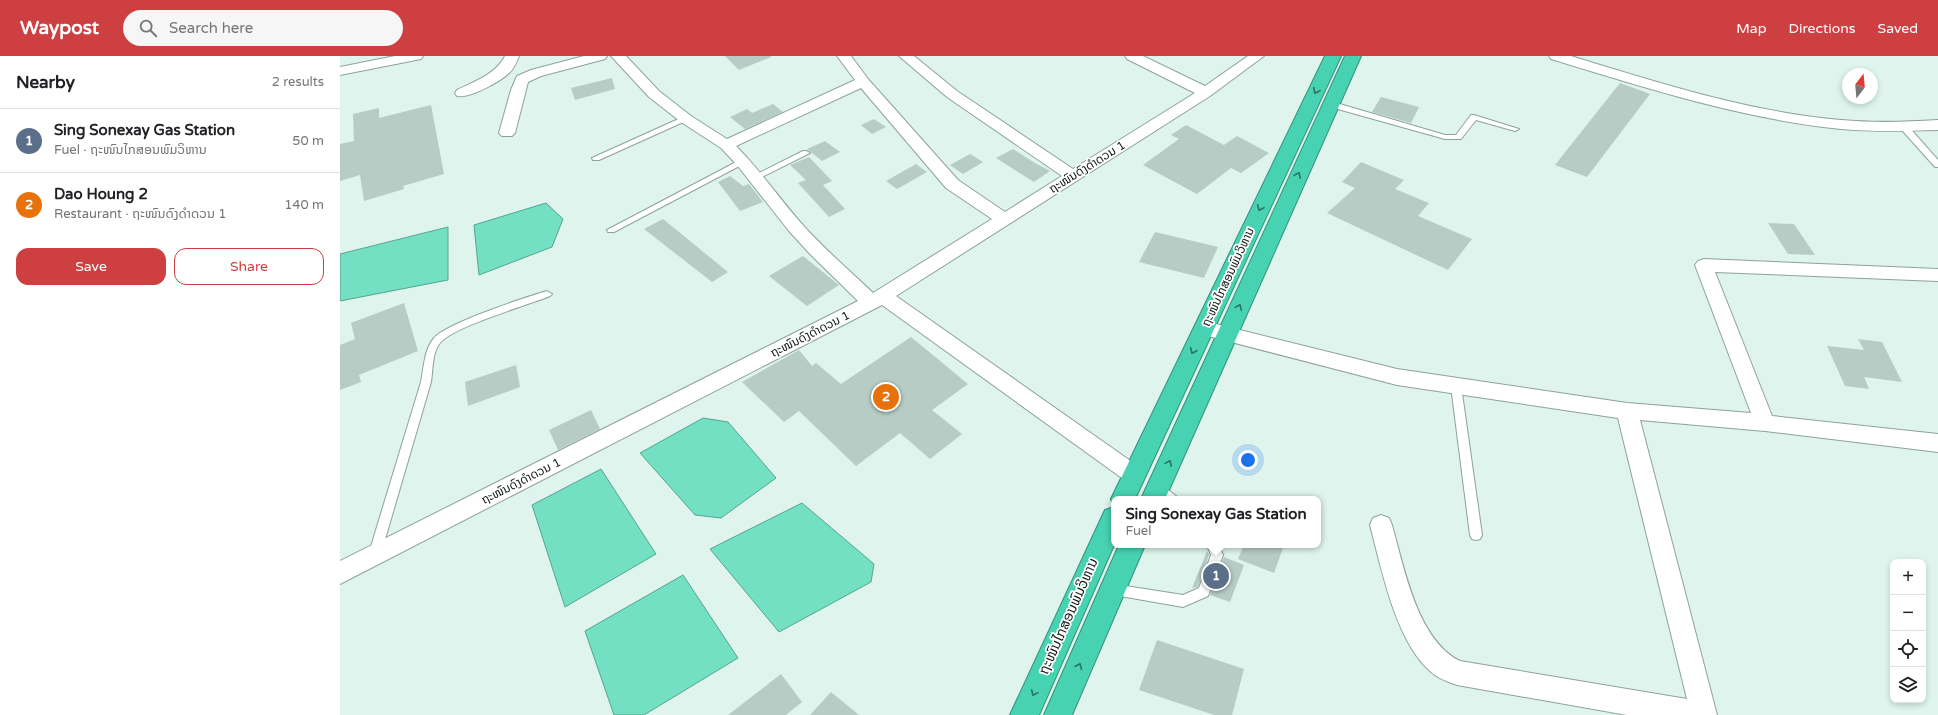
<!DOCTYPE html>
<meta charset="utf-8">
<style>
body{margin:0;font-family:"Varela Round","Noto Sans Lao",sans-serif;background:#f6f6f6;color:#202124}
.controls{position:absolute;right:12px;bottom:12px;display:grid;overflow:hidden;border-radius:8px;box-shadow:0 2px 6px #0003}
.controls button{width:36px;height:36px;display:grid;place-items:center;padding:0;border:0;border-bottom:1px solid #e0e0e0;background:#fff;color:#202124;font:20px sans-serif}
.compass{position:absolute;left:1502px;top:12px;width:36px;height:36px;border-radius:50%;background:#fff;box-shadow:0 2px 6px #0003;rotate:16deg}
.you{position:absolute;left:908px;top:404px;width:14px;height:14px;margin:-10px;border:3px solid #fff;border-radius:50%;background:#1a73e8;box-shadow:0 0 0 6px #1a73e833}
.badge{display:grid;place-items:center;width:26px;height:26px;border-radius:50%;background:#ce3f42;color:#fff;font-size:13px;font-weight:700}
.pin{position:absolute;translate:-50% -50%;border:2px solid #fff;box-shadow:0 1px 4px #0006}
.popup{position:absolute;left:771px;top:440px;width:210px;height:52px;box-sizing:border-box;display:grid;place-content:center;border-radius:8px;background:#fff;filter:drop-shadow(0 1px 3px #0005);font-size:13px;white-space:nowrap;color:#757577}
.popup b{font-size:15px;color:#202124}
.popup::after{content:'';position:absolute;left:50%;top:100%;margin-left:-8px;border:8px solid transparent;border-top-color:#fff}
.list{margin:0;padding:0;list-style:none}
h2{display:flex;justify-content:space-between;align-items:center;height:52px;margin:0;padding:0 16px;font-size:17px}
h2 small{font-size:13px;font-weight:400;color:#757577}
.list li{display:grid;grid-template-columns:26px 1fr auto;gap:12px;align-items:center;box-sizing:border-box;height:64px;padding:0 16px;border-top:1px solid #e0e0e0}
.list b{display:block;font-size:15px;white-space:nowrap}
.list p{margin:0;font-size:13px;white-space:nowrap;color:#757577}
.list em{font-size:13px;font-style:normal;color:#757577}
.actions{display:flex;gap:8px;padding:12px 16px}
.actions a{flex:1;padding:9px 0;border:1px solid #ce3f42;border-radius:12px;text-align:center;font-size:14px;color:#ce3f42}
.actions .main{background:#ce3f42;color:#fff}
.icon{flex:none;width:22px;height:22px;fill:none;stroke:currentColor;stroke-width:2;stroke-linecap:round;stroke-linejoin:round}
.map{position:relative;flex:none;width:1598px;height:659px;overflow:hidden}
header{display:flex;align-items:center;gap:24px;box-sizing:border-box;height:56px;padding:0 20px;background:#ce3f42;color:#fff}
header strong{font-size:19px}
nav{display:flex;gap:22px;margin-inline-start:auto;font-size:14px}
.search{width:280px;height:36px;background:#f6f6f6;display:flex;align-items:center;gap:10px;box-sizing:border-box;padding:0 14px;border-radius:22px;color:#757577;font-size:15px}
main{display:flex}
aside{flex:1;background:#fff}
.map>svg:first-child{display:block}
.water{fill:#73e0c3;stroke:#55a48f}
.building{fill:#b6ccc5}
.lines{fill:none;stroke-linecap:round;stroke-linejoin:round}
.lane-casing{stroke:#8da29b;stroke-width:2}
.street-casing{stroke:#8da29b;stroke-width:2}
.highway-casing{stroke:#34917a;stroke-width:2}
.lane{fill:#fff;fill-rule:evenodd}
.street{fill:#fff;fill-rule:evenodd}
.highway{fill:#47d2b1;fill-rule:evenodd}
.oneway{stroke:#2c7463}
.labels{text-anchor:middle;stroke-width:3.5;stroke-linejoin:round;paint-order:stroke}
.street-label{font-size:12px;fill:#101715;stroke:#fff}
.near-street-label{font-size:14px;fill:#101715;stroke:#fff}
</style>
<header>
<strong>Waypost</strong>
<div class="search"><svg class="icon" aria-label="search" viewBox="0 0 24 24"><circle cx="10" cy="10" r="6"/><path d="M15 15l6 6"/></svg>Search here</div>
<nav><a>Map</a><a>Directions</a><a>Saved</a></nav>
</header>
<main>
<aside>
<h2>Nearby<small>2 results</small></h2>
<ul class="list">
<li><span class="badge" style="background:#5c6f8a">1</span><div><b>Sing Sonexay Gas Station</b><p>Fuel · ຖະໜົນໄກສອນພົມວິຫານ</p></div><em>50 m</em></li>
<li><span class="badge" style="background:#e8710a">2</span><div><b>Dao Houng 2</b><p>Restaurant · ຖະໜົນດົງດຳດວນ 1</p></div><em>140 m</em></li>
</ul>
<div class="actions"><a class="main">Save</a><a>Share</a></div>
</aside>
<div class="map">
<svg width="1598" height="659" viewBox="0 0 1598 659">
<rect width="100%" height="100%" fill="#def4ed"/>
<!-- water -->
<path class="water" d="M206 147 223 163 212 191 139 219 134 169Z
M108 171V224L0 245V198Z
M363 362 388 366 436 422 381 462 355 459 300 397Z
M261 413 316 498 225 551 192 449Z
M462 447 534 508 531 526 439 576 370 493Z
M343 519 398 602 304 659H274L245 575Z"/>
<!-- building -->
<path class="building" d="M385 0H431V1L399 14Z
M272 22 275 33 235 44 231 32Z
M1280 27 1310 38 1247 121 1215 109Z
M1041 41 1079 51 1071 67 1032 56Z
M433 48 443 56 405 73 390 61 407 53 412 57Z
M91 49 104 118 63 130 64 133 24 145 20 119 0 125V88L14 85 13 58 39 52V62Z
M534 63 546 71 532 78 521 69Z
M846 69 884 89 897 80 929 97 901 117 891 112 857 138 803 109 839 83 831 79Z
M485 85 500 96 482 105 467 93Z
M673 93 695 107 710 115 694 126 656 102Z
M630 98 643 106 623 118 610 109Z
M469 101 492 125 483 129 505 153 489 161 458 127 466 124 450 109Z
M1021 106 1064 124 1055 133 1089 147 1078 160 1132 183 1108 214 987 157 1015 132 1002 126Z
M576 108 587 116 557 133 546 125Z
M390 120 403 130 409 128 423 146 400 155 378 126Z
M323 163 361 194 388 216 372 226 304 173Z
M1428 167 1454 168 1475 199 1448 198Z
M815 176 878 191 864 222 799 206Z
M463 200 499 229 467 250 429 220Z
M64 247 78 295 19 319 21 326 0 334V289L15 283 11 267Z
M571 281 628 328 592 354 622 378 590 403 560 377 516 410 459 355 444 366 402 326 459 294 472 310 476 307 501 328Z
M1518 283 1542 286 1562 326 1524 321 1529 333 1505 330 1487 290 1524 294Z
M176 309 180 331 128 350 125 326Z
M251 354 260 373 218 394 209 374Z
M904 489H944L934 517 898 503Z
M867 495 869 499 858 531 852 532Z
M884 501 904 509 890 546 870 539Z
M817 584 904 613 892 659H874L799 634Z
M441 618 462 646 446 659H388Z
M491 636 519 659H470Z"/>
<g class="lines">
<defs>
<path id="lane" d="M987 46H993L1105 79H1116L1131 59H1134L1179 73 1175 75 1136 64 1121 83H1105L987 50Z
M343 61H346L350 63 259 104H253L252 102Z
M1561 69H1567L1598 104V111H1595L1561 73Z
M463 95H466L470 97 418 123H412L411 121Z
M400 104H406L407 106 274 176H268L267 174Z
M207 235 212 238 210 240C188 249 112 271 100 287 92 297 93 313 91 326L41 497 39 501 35 502 31 501 29 497 81 326C84 311 84 294 94 282 105 268 186 241 207 235Z
M1116 326 1120 327 1121 330 1142 479 1140 483 1136 484 1132 483 1130 479 1111 330 1112 327Z
M818 426 836 440 838 443H824L813 431 814 428Z
M867 489H879L883 499 868 540 843 551 769 538 767 534 769 530 773 528 843 539 859 532 871 499Z"/>
<path id="street" d="M55 0H83L81 3 76 4 0 19V11Z
M165 0H179C177 5 175 10 172 14 164 24 129 43 117 40L115 37 117 34C135 25 155 19 165 0Z
M244 0H267L265 3 201 20 188 26 175 77 172 80H162L159 77 171 34 177 20 191 14Z
M271 0H286L319 35 351 60 387 83 515 24 497 0H511L528 23 618 124 665 156 722 120 607 41 559 0H574L617 35 733 113 855 37 787 3 785 0H803L865 30 908 0H924L870 40 556 240 802 413 805 419 802 425 794 428 786 425 542 249 0 528V505L518 245 470 198 449 175 397 109 381 92 341 66 309 41ZM521 32 606 132 652 163 533 237C509 214 483 192 461 167 439 142 420 114 396 90Z
M1209 0H1231C1319 27 1409 56 1501 64 1534 67 1566 66 1598 64V74C1565 75 1533 76 1501 73 1402 63 1306 32 1211 3Z
M1364 203 1598 213V225L1375 216 1432 360 1598 378V396L1425 375 1300 364 1377 659H1287L1117 629C1108 626 1097 622 1090 615 1056 586 1041 511 1030 469L1033 462 1041 459 1049 462 1052 469C1064 511 1077 584 1120 605L1347 643 1278 362 1057 329 864 279 857 277 855 272 857 267 864 265 1057 313 1287 347 1411 357 1355 209 1358 205Z"/>
<path id="highway" d="M985 0H1001L795 443H774V450L771 443Z
M1005 0H1021L825 443H801Z
M774 451V489L699 659H670L765 454Z
M779 489H805L732 659H704Z"/>
</defs>
<!-- lane casing -->
<use href="#lane" class="lane-casing"/>
<!-- street casing -->
<use href="#street" class="street-casing"/>
<!-- highway casing -->
<use href="#highway" class="highway-casing"/>
<!-- lane -->
<use href="#lane" class="lane"/>
<!-- street -->
<use href="#street" class="street"/>
<!-- highway -->
<use href="#highway" class="highway"/>
</g>
<!-- one-way arrows -->
<defs><path id="oneway-chevron" d="M-2-3.5L2.5 0L-2 3.5" fill="none" stroke-width="1.6" stroke-linecap="round" stroke-linejoin="round"/></defs>
<g class="oneway">
<use href="#oneway-chevron" transform="translate(976 35) rotate(116)"/>
<use href="#oneway-chevron" transform="translate(958 119) rotate(-66)"/>
<use href="#oneway-chevron" transform="translate(920 152) rotate(115)"/>
<use href="#oneway-chevron" transform="translate(899 251) rotate(-66)"/>
<use href="#oneway-chevron" transform="translate(853 295) rotate(115)"/>
<use href="#oneway-chevron" transform="translate(829 407) rotate(-66)"/>
<use href="#oneway-chevron" transform="translate(739 610) rotate(-67)"/>
<use href="#oneway-chevron" transform="translate(694 637) rotate(114)"/>
</g>
<g class="labels">
<!-- street labels -->
<g class="street-label">
<text transform="translate(747 111) rotate(-32)" y="4">ຖະໜົນດົງດຳດວນ 1</text>
<text transform="translate(888 221) rotate(-65)" y="4">ຖະໜົນໄກສອນພົມວິຫານ</text>
<text transform="translate(470 278) rotate(-27)" y="4">ຖະໜົນດົງດຳດວນ 1</text>
<text transform="translate(181 425) rotate(-27)" y="4">ຖະໜົນດົງດຳດວນ 1</text>
</g>
<!-- near-street labels -->
<g class="near-street-label">
<text transform="translate(728 560) rotate(-66)" y="5">ຖະໜົນໄກສອນພົມວິຫານ</text>
</g>
</g>
</svg>
<div class="controls">
<button>+</button>
<button>−</button>
<button><svg class="icon" aria-label="locate" viewBox="0 0 24 24"><circle cx="12" cy="12" r="6"/><path d="M12 2v4M12 18v4M2 12h4M18 12h4"/></svg></button>
<button><svg class="icon" aria-label="layers" viewBox="0 0 24 24"><path d="M12 4l9 5-9 5-9-5zM3 14l9 5 9-5"/></svg></button>
</div>
<svg class="compass" viewBox="-18 -18 36 36"><path d="M0-13l5 13h-10z" fill="#e53935"/><path d="M0 13l5-13h-10z" fill="#757577"/></svg>
<div class="you"></div>
<div class="pin badge" style="left:876px;top:520px;background:#5c6f8a">1</div>
<div class="popup"><b>Sing Sonexay Gas Station</b>Fuel</div>
<div class="pin badge" style="left:546px;top:341px;background:#e8710a">2</div>
</div>
</main>
